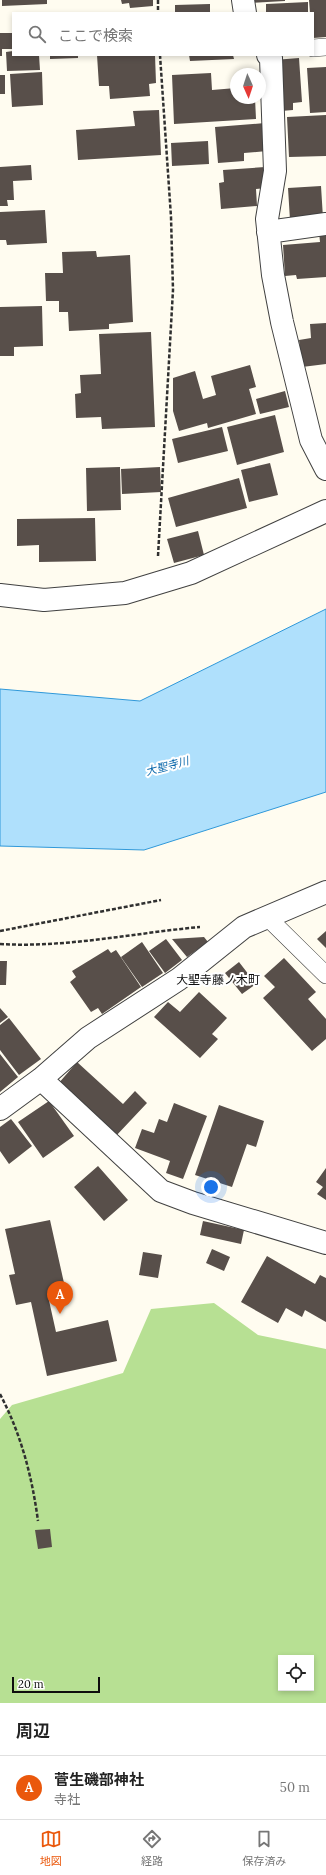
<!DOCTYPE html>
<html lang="ja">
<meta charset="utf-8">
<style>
body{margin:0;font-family:Lora,"Noto Sans JP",serif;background:#f6f6f6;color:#222}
.controls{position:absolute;right:12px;bottom:12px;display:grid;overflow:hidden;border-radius:0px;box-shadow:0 2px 6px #0003}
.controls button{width:36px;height:36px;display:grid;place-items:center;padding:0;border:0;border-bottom:1px solid #e0e0e0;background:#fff;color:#222;font:20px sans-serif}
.compass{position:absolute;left:230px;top:68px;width:36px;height:36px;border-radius:50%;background:#fff;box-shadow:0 2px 6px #0003;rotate:177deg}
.scale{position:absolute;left:12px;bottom:10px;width:88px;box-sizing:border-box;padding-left:4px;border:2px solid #0e0e0e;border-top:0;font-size:11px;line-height:14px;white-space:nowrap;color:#0e0e0e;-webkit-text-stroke:3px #fff;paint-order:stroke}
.you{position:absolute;left:211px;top:1187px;width:14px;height:14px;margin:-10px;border:3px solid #fff;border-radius:50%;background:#1a73e8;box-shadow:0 0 0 6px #1a73e833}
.badge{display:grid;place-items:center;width:26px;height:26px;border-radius:50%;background:#ea580c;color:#fff;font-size:13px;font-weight:700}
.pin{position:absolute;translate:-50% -33px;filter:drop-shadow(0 1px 2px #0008)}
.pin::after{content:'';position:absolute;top:21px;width:14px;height:12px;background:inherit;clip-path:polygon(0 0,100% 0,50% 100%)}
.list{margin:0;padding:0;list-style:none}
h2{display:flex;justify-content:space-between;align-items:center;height:52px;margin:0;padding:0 16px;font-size:17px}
h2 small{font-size:13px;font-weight:400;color:#767676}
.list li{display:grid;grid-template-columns:26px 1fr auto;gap:12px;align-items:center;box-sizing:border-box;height:64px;padding:0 16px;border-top:1px solid #e0e0e0}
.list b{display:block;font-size:15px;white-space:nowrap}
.list p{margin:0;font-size:13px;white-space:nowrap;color:#767676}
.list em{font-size:13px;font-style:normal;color:#767676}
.icon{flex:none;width:22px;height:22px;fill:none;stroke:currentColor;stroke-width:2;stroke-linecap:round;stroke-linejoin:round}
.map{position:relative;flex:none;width:326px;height:1703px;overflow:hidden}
.search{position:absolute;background:#fff;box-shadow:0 2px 6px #0003;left:12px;right:12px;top:12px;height:44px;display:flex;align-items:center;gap:10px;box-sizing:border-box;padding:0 14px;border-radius:0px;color:#767676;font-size:15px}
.sheet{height:116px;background:#fff}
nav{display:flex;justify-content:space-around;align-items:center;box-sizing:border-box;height:56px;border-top:1px solid #e0e0e0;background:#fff;font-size:11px;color:#767676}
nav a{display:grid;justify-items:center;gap:2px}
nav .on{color:#ea580c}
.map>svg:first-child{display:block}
.forest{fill:#b7e093;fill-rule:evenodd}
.water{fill:#afe0fc;stroke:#2f98d9}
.building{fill:#584f4a}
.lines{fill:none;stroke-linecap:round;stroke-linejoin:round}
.service-casing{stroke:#414141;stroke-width:18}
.minor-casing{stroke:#414141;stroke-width:24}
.tertiary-casing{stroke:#414141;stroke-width:24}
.path{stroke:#303030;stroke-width:2.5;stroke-dasharray:4 2;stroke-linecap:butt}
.service{stroke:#fff;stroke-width:17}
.minor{stroke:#fff;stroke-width:22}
.tertiary{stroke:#fff;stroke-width:22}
.labels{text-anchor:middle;stroke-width:4;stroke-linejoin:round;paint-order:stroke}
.water-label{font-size:11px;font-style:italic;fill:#0b69ac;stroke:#fff}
.quarter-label{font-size:12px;fill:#0e0e0e;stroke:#fff}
</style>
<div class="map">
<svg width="326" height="1703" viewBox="0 0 326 1703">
<rect width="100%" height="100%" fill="#fffcf0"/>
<!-- forest -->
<path class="forest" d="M214 1303 258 1335 326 1349V1703H0V1419L12 1405 123 1373 151 1309ZM281 1658H311V1688H281Z"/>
<!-- water -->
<path class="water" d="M326 609V792L144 850 0 846V689L140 701Z"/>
<!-- building -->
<path class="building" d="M2 0H47V4L2 6Z
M121 0H153V6L130 8 129 3 122 4Z
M248 0H285V1L248 3Z
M309 0H326V37L313 38V13H310Z
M308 2V13H266V4Z
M210 4V13H175V5Z
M0 33H13V49H2V56H0Z
M13 51V55H39L40 70 7 71 6 52Z
M50 55H78V58L50 59Z
M97 55H155L156 83 149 84 150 96 110 99 109 86H99Z
M189 55H233L234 59 190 61Z
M299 58 302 102 293 103V110L281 111 274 60Z
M326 67V112L310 113 307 68Z
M42 72 43 105 12 107 10 74Z
M211 73 212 90 236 88V98H255L256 119 174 124 172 75Z
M0 75H5V94H0Z
M159 110 161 155 78 160 76 130 135 126 133 111Z
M326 115V156L289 157 287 117Z
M265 123 267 151 244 153V161L218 163 215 127Z
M208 141 209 164 172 166 171 143Z
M31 165 32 180 13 181 14 200H7L8 206H0V167Z
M265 167 267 188 256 189 257 206 221 209 219 183 224 182 223 170Z
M321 186 323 218 290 220 288 188Z
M45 210 47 243 7 245 6 240H0V212Z
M326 231V277L297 279 296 275 285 276 283 245 320 242 319 232Z
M96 251 97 257 130 255 133 322 109 324V329L69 331 68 312H59V301H46L45 273H63L62 252Z
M42 306 43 346 14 347V356H0V307Z
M326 323V364L302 367 299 340 311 338 310 324Z
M151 332 155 427 102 429 101 417 76 418 75 394 81 393 80 375 101 374 99 334Z
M250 365 256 387 249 389 256 414 208 428 207 423 179 431 173 411V378L195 371 203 399 216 395 211 376Z
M285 391 289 407 260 414 256 399Z
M275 415 284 452 237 465 227 427Z
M222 427 228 451 178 463 172 439Z
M270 463 278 495 249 502 241 470Z
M120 467 121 510 87 511 86 468Z
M160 467 161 492 122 494 121 469Z
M239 478 247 508 176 527 168 498Z
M95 518 96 561 39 562V545L17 546V519Z
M198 531 204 555 174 563 167 539Z
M326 931V948L317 939Z
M204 937 208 942 187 957 172 939Z
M166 939 182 960 165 973 149 951Z
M142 942 163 973 142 987 121 957Z
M108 949 111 953 116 950 141 987 102 1014 98 1008 91 1012 70 982 76 977 72 971Z
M284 958 316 992 308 999 326 1019V1039L312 1051 263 998 275 987 264 976Z
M0 961H7L6 985H0Z
M239 962 256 984 242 994 225 973Z
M199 992 227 1018 212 1034 218 1039 200 1058 154 1017 168 1002 180 1012Z
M0 1008 8 1017 0 1023Z
M9 1018 41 1059 19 1075 0 1050V1025Z
M0 1054 18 1077 0 1092Z
M77 1062 123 1104 135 1091 147 1103 115 1137 58 1084Z
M49 1101 74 1136 43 1158 18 1122Z
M174 1103 207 1116 183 1179 166 1173 170 1161 135 1148 142 1129 154 1133 159 1119 167 1122Z
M219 1105 264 1121 256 1147 247 1144 232 1187 195 1175Z
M11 1119 32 1146 9 1164 0 1151V1127Z
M98 1166 128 1200 104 1221 74 1187Z
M326 1168V1200L317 1194 323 1187 316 1182Z
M50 1220 66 1292 48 1296 56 1332 108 1320 117 1361 47 1376 31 1302 16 1305 9 1275 15 1274 5 1229Z
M203 1221 244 1230 241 1244 200 1235Z
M212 1249 230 1257 224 1271 206 1263Z
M143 1252 162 1255 158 1278 139 1275Z
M267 1256 315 1284 320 1275 326 1278V1322L305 1310 302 1317 286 1308 278 1323 241 1302Z
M50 1529 52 1547 38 1549 35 1530Z"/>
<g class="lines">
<defs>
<path id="service" d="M313 48 326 47
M267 917 326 975"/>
<path id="minor" d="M243 0 245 13
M268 55 271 58 275 171 267 219 273 275 282 322 311 440 326 469
M268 232 326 224
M41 1079 161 1191 193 1203 326 1243
M0 1109 41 1079 88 1038 179 979 244 927 326 892"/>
<path id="tertiary" d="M0 595 44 600 125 593 191 573 326 511"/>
</defs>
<!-- service casing -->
<use href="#service" class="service-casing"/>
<!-- minor casing -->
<use href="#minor" class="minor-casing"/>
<!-- tertiary casing -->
<use href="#tertiary" class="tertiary-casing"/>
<!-- path -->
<path class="path" d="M158 0V13
M158 556 173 290 171 217 160 55
M0 931 161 900
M0 944C66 948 134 933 200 927
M0 1394C21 1434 32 1476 38 1521"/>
<!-- service -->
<use href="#service" class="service"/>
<!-- minor -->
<use href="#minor" class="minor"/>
<!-- tertiary -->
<use href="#tertiary" class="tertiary"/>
</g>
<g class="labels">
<!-- water labels -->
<g class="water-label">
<text transform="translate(167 766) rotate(-15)" y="4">大聖寺川</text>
</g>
<!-- quarter labels -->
<g class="quarter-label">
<text x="218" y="984">大聖寺藤ノ木町</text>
</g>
</g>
</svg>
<div class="controls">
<button><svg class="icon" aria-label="locate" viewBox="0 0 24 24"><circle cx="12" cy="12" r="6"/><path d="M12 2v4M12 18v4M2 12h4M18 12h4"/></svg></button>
</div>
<svg class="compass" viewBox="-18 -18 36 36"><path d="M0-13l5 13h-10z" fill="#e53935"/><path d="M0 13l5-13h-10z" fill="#767676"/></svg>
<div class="scale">20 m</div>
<div class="you"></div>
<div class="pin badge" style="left:60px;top:1314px">A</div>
<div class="search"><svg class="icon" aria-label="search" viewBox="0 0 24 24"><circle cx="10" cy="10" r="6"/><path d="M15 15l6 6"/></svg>ここで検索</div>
</div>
<section class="sheet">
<h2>周辺<small></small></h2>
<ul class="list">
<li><span class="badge">A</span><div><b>菅生磯部神社</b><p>寺社</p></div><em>50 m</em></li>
</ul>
</section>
<nav>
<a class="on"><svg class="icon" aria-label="map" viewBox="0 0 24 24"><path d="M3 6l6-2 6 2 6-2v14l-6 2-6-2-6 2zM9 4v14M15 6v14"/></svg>地図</a>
<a><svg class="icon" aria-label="directions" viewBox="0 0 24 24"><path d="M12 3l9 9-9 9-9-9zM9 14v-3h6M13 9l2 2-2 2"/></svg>経路</a>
<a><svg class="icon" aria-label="saved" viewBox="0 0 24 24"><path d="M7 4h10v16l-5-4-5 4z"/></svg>保存済み</a>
</nav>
